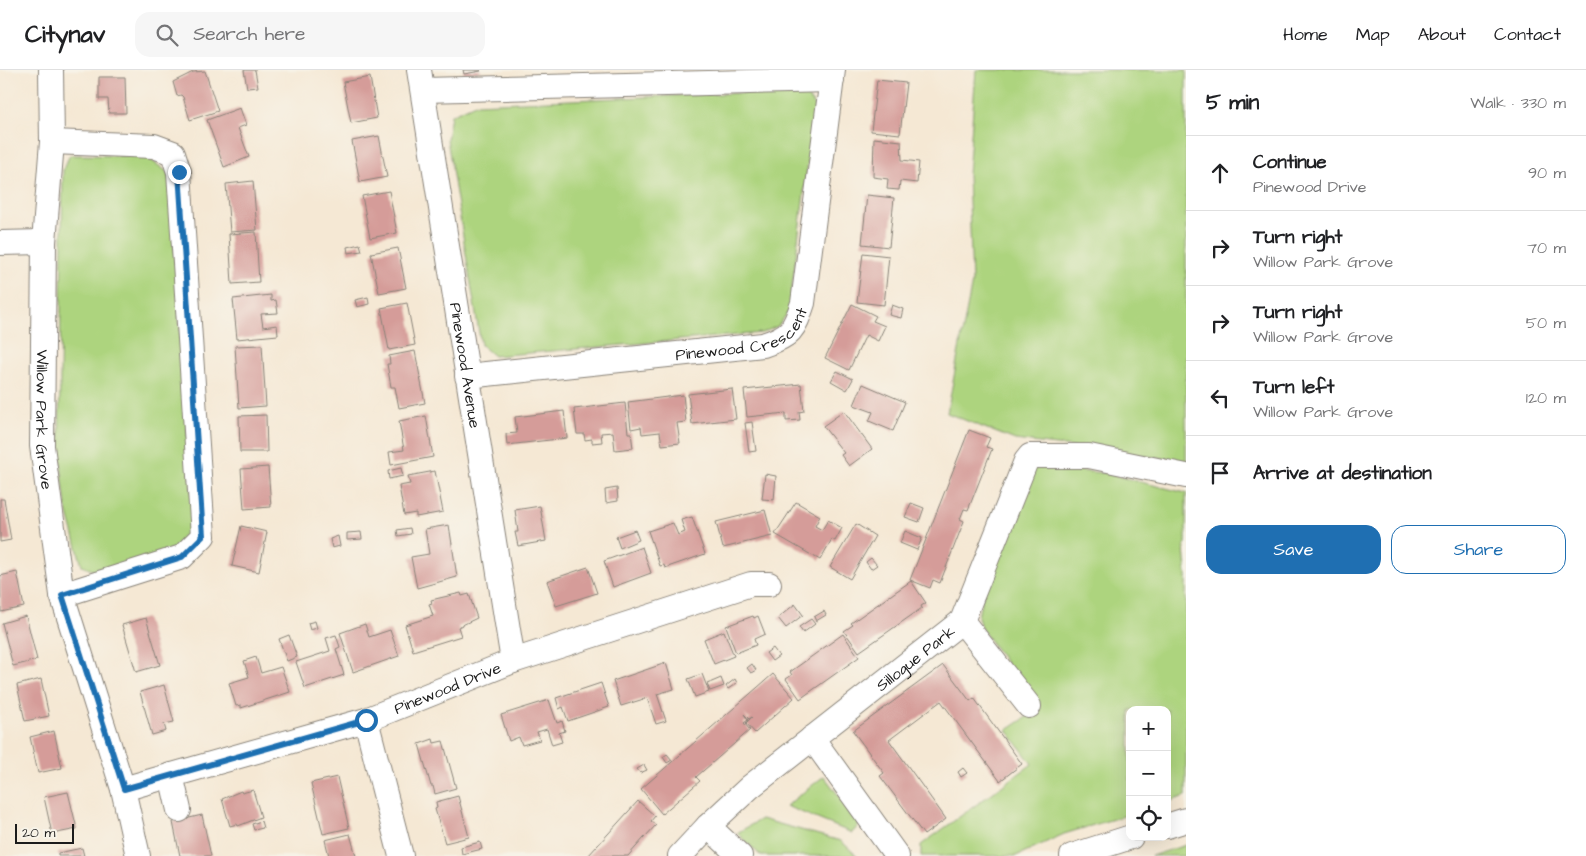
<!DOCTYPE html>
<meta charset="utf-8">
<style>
body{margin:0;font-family:"Architects Daughter",sans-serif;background:#f6f6f6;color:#202124}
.controls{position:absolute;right:15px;bottom:15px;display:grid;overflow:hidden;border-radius:10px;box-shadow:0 5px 20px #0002}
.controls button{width:45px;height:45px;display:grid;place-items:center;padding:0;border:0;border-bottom:1px solid #e0e0e0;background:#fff;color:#202124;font:25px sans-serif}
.scale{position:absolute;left:15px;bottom:12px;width:59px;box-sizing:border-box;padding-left:5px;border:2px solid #1c1c1c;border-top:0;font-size:14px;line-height:18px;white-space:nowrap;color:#1c1c1c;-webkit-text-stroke:4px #f7f3e8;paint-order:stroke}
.stop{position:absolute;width:15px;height:15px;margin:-11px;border:4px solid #1f6fb2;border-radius:50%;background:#fff}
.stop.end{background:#1f6fb2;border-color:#fff;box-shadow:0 1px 5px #0008}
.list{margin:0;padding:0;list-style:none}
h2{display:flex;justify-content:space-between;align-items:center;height:65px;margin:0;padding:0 20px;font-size:21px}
h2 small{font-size:16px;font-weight:400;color:#757577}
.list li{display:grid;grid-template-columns:32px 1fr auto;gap:15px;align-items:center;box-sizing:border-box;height:75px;padding:0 20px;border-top:1px solid #e0e0e0}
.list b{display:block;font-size:19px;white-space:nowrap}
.list p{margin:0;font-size:16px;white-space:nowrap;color:#757577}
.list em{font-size:16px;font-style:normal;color:#757577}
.actions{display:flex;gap:10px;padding:15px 20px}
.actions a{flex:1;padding:11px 0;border:1px solid #1f6fb2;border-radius:15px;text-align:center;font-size:18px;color:#1f6fb2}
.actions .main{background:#1f6fb2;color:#fff}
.icon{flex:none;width:28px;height:28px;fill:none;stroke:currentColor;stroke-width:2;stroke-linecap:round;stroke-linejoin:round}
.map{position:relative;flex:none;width:1186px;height:786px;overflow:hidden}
header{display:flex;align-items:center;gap:30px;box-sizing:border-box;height:70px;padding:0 25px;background:#fff;border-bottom:1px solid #e0e0e0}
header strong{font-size:24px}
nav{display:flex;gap:28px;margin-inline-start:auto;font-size:18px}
.search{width:350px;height:45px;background:#f6f6f6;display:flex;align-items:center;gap:12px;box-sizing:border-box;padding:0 18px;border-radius:15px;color:#757577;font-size:19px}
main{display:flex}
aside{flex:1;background:#fff}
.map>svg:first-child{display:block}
.green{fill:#add47e;stroke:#64784d}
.building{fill:#d59c99}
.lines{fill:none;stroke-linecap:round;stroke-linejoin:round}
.minor-casing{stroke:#888278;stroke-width:26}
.minor{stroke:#fff;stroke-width:24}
.route{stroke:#1f6fb2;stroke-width:6}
.labels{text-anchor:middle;stroke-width:5;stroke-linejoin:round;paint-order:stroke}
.street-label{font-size:16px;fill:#1c1c1c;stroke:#f7f3e8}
</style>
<header>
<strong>Citynav</strong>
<div class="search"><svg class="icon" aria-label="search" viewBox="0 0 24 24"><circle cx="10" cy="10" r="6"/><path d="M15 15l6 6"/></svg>Search here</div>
<nav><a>Home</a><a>Map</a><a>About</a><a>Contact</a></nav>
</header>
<main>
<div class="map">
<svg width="1186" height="786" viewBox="0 0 1186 786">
<rect width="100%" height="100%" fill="#f7f3e8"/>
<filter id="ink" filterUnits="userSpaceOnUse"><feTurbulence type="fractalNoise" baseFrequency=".02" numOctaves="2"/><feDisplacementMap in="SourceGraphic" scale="10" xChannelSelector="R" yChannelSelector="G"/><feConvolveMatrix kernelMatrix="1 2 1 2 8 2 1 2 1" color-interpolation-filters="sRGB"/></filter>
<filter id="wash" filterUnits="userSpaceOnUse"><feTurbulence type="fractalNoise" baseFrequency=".0096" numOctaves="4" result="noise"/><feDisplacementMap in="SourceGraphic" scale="20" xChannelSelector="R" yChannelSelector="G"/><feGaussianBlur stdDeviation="1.12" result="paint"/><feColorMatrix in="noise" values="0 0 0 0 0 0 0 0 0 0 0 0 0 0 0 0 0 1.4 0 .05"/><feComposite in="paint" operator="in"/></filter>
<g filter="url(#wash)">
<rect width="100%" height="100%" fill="#f5e8d4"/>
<!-- green -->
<path class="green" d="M976 0H1186V391L1015 370 947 343 972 212 968 105Z
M789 21 806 25 815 36 789 241 778 256 762 263 494 286 481 275 447 69 451 45 475 34Z
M70 85 145 86 169 103 194 461 177 484 102 504 82 496 66 436 59 378 63 99Z
M1032 397 1104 403 1186 423V473L1184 476 1186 507V726L1167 732V640H1130V744L1064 764 1016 786H921V775L1032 694 1007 660 1039 639 981 558 978 547 982 527Z
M824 706 860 754 852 763 786 736Z
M761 749 841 771 857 786H761L737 763Z
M1186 775V786H1151Z"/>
<g id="blocks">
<!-- building -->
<path class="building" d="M244 0H255L258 17 247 18Z
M463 0H480L481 1 464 4Z
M205 1 218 41 190 50 183 27 181 25 177 26 173 12 193 2Z
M99 7H125L126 43H109L108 29H99Z
M370 7 377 48 351 53 343 12Z
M877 10 906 13 900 64 871 61Z
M240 38 246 55 238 58 249 87 224 97 207 50Z
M379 66 387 107 360 112 352 71Z
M874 68 901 71 902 90 919 92 917 113 900 111 899 120 887 119 888 109 873 107Z
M253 111 257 160 230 162 226 114Z
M389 121 397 163 370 168 362 126Z
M867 125 894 128 889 177 862 174Z
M256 162 259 212 232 214 229 164Z
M360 174 362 181 348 183 347 177Z
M398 178 406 218 379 223 371 183Z
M863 183 889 186 884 235 857 232Z
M271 225V231L276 230 278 243 261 244 263 257 277 255 278 265 237 269 233 229Z
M368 227 369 234 357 237 355 230Z
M407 233 415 275 389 280 381 238Z
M852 234 876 246 873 251 885 256 878 271 866 265 849 300 825 288Z
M892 235 903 239 901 248 889 245Z
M262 275 266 336 239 338 235 276Z
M415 281 425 333 399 338 395 317H391L387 294H390L389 286Z
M837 301 853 309 847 320 831 311Z
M801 314 804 341 799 342 800 350 786 351V343L747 347 744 320Z
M863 314 905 332 893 361 869 351 873 342 854 335Z
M732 319 736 349 692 354 688 324Z
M683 325 686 352 677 353 680 373 662 375 660 362 642 364 641 357 631 359 628 332Z
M625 333 628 363H631L633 378 615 380 613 362 601 363 602 372 592 373V369L585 370 584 364H577L574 339Z
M564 341 567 368 507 375 506 364 517 363 515 347Z
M844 341 872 379 849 396 841 385 844 383 823 356Z
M266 345 267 382H240L239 346Z
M426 346 433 387 391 395 389 382 404 380 399 351Z
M752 352 756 381 749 382 745 353Z
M969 360 990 368 986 377 992 379 968 440 964 439 960 449 964 451 940 513 933 510 930 518 910 510Z
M268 397 271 437 244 439 241 399Z
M401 398 403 406 389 409 388 401Z
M435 401 443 442 416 447V443L404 445 399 416 410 414 408 406Z
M765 404 776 406 774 430 762 429Z
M617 418 618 431 606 433 605 420Z
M0 429H4L11 470 0 472Z
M796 432 820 446 815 456 822 460 828 450 842 458 835 471 832 469 820 490 775 464Z
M911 433 924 438 919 452 905 447Z
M540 436 546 471 518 476 515 462H518L515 440Z
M765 440 772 466 723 478 716 452Z
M692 447 705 484 665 498 664 495 660 496 648 461 673 453 678 465 685 462 681 450Z
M856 454 875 466 850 509 830 497Z
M449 455 457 507 417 518 411 487 429 484 425 459Z
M241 456 267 462 259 502 232 496Z
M410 458 411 464 398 466 397 460Z
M635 460 639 470 620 478 616 467Z
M905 461 922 468 917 480 900 473Z
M361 462 362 469 347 470V463Z
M338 466 340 476 332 478 330 469Z
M642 477 651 503 613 517 604 491Z
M871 488 877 495 871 499 866 492Z
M588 497 597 523 556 536 547 511Z
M17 502 24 537 1 542 0 506Z
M911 511 926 533 921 536 922 538 859 582 844 561 853 555 851 553Z
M461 523 462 526 469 524 477 548 458 557 461 566 413 581 405 555 433 546 429 534 432 533 431 530Z
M795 534 803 545 786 558 778 548Z
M824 541 826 545 816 551 814 547Z
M26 546 37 590 13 596 2 553Z
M753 546 754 548 758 546 765 564 754 569 756 575 736 583 726 556Z
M146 548 160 595 136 602 122 555Z
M811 549 815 554 803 563 799 557Z
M315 551 317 558 310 560 308 553Z
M365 554 369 567 390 560 399 586 353 602 340 563Z
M724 561 734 586 714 594 704 569Z
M843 564 859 587 800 629 786 609 792 605 790 602Z
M289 565 297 587 287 591 279 569Z
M336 565 340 577 336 579 344 605 305 618 296 592 330 581 326 568Z
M773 578 779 586 772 591 766 583Z
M256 587 261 603 281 597 290 622 241 638V635L236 636 229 613 249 607 244 591Z
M666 593 674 619 657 624 666 651 656 654 647 628 621 636 613 611Z
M752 594 756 600 751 603 747 598Z
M943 595 970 631 974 628 1022 694 1000 711 941 631 889 670 946 749 924 765 880 706 884 703 853 661Z
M702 604 709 622 695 627 688 609Z
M773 604 794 628 755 663 746 653 752 647 749 649 744 644 748 650 744 653 750 660 696 707 700 711 662 744 641 719Z
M721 608 724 616 710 621 707 614Z
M41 609 49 646 25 651 17 615Z
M735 609 737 613 728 619 726 616Z
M601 613 609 637 568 651 563 637 559 639 556 628Z
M164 615 174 652 164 654 166 661 152 665 140 622Z
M549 630 557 653 562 651 565 661 559 663 562 672 552 675 547 659 537 662 540 670 522 675 519 667 509 671 501 645Z
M54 661 62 698 38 703 30 667Z
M433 669 434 673 443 671 456 718 435 724 433 716H431L419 674Z
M667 684 672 690 667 693 663 687Z
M644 695 647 700 640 703 637 699Z
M963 698 967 703 961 707 958 702Z
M337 707 349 758 323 764 311 713Z
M253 720 261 747 238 756 237 754 230 756 222 729 241 721 242 723Z
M68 722 77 759 52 764 44 727Z
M458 726 469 767 445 773 435 739 437 738 436 732Z
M638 731 655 746 651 751 656 755 644 768 628 786H588Z
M202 745 211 786H180L173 752Z
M261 751 263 758 254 760 252 754Z
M350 764 356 786H329L325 770Z
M480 772 482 779 462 784 461 777Z
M82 778 84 786H58V783Z"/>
</g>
</g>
<g filter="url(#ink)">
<use href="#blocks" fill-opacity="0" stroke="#888278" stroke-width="1"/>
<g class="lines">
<defs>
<g id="minor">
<path id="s1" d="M51 0 52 72 44 172 42 376 62 525 123 719 138 786"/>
<path id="s2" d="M419 0 513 591"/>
<path d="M423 20 832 10"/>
<path d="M52 72 154 76 173 83 179 102 203 466 182 487 62 525"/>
<path d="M0 173 44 172"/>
<path id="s3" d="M467 306 763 275C791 266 794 260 803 233L833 0"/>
<path d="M962 551 1029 636"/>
<path d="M366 650 401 786"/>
<path d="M812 668 897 786"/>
<path d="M171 705 179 740"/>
<path id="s4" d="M123 719 366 650 513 591 751 514H769"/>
<path d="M708 756 740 786"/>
<path d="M1167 756 1186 750"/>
<path id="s5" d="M680 786 708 756 750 717 962 551 1026 391 1030 386H1089L1186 406"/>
<path d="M1072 786 1131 767"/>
</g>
</defs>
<!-- minor casing -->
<use href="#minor" class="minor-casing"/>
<!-- minor -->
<use href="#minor" class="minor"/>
</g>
</g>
<g class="lines" filter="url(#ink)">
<!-- route -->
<path class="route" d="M179 102 203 466 182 487 62 525 124 719 366 650"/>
</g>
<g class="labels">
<!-- street labels -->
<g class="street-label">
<text dy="6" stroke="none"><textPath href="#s3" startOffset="282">Pinewood Crescent</textPath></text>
<text dy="6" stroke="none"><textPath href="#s2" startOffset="299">Pinewood Avenue</textPath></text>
<text dy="6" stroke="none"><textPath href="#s1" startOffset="350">Willow Park Grove</textPath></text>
<text dy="6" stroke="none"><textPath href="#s5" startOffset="308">Sillogue Park</textPath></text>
<text dy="6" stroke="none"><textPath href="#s4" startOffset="340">Pinewood Drive</textPath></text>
</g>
</g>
</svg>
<div class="controls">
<button>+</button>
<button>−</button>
<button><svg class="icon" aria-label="locate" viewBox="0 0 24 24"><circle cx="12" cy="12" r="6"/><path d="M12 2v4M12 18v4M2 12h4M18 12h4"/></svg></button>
</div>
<div class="scale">20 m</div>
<div class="stop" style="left:366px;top:650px"></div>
<div class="stop end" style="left:179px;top:102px"></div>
</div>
<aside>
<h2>5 min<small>Walk · 330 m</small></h2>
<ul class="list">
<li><svg class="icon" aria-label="ahead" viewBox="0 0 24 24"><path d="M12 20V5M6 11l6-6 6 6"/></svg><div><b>Continue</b><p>Pinewood Drive</p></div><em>90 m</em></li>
<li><svg class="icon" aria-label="right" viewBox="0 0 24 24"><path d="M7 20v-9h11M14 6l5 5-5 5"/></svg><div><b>Turn right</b><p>Willow Park Grove</p></div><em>70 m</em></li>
<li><svg class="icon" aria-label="right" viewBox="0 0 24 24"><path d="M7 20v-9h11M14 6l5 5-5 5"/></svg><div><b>Turn right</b><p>Willow Park Grove</p></div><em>50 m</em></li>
<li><svg class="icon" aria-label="left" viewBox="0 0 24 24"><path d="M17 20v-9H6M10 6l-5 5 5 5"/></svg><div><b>Turn left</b><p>Willow Park Grove</p></div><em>120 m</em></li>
<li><svg class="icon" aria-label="arrive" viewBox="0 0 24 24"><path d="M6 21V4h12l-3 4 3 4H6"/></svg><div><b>Arrive at destination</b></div></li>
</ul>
<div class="actions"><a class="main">Save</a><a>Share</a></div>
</aside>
</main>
